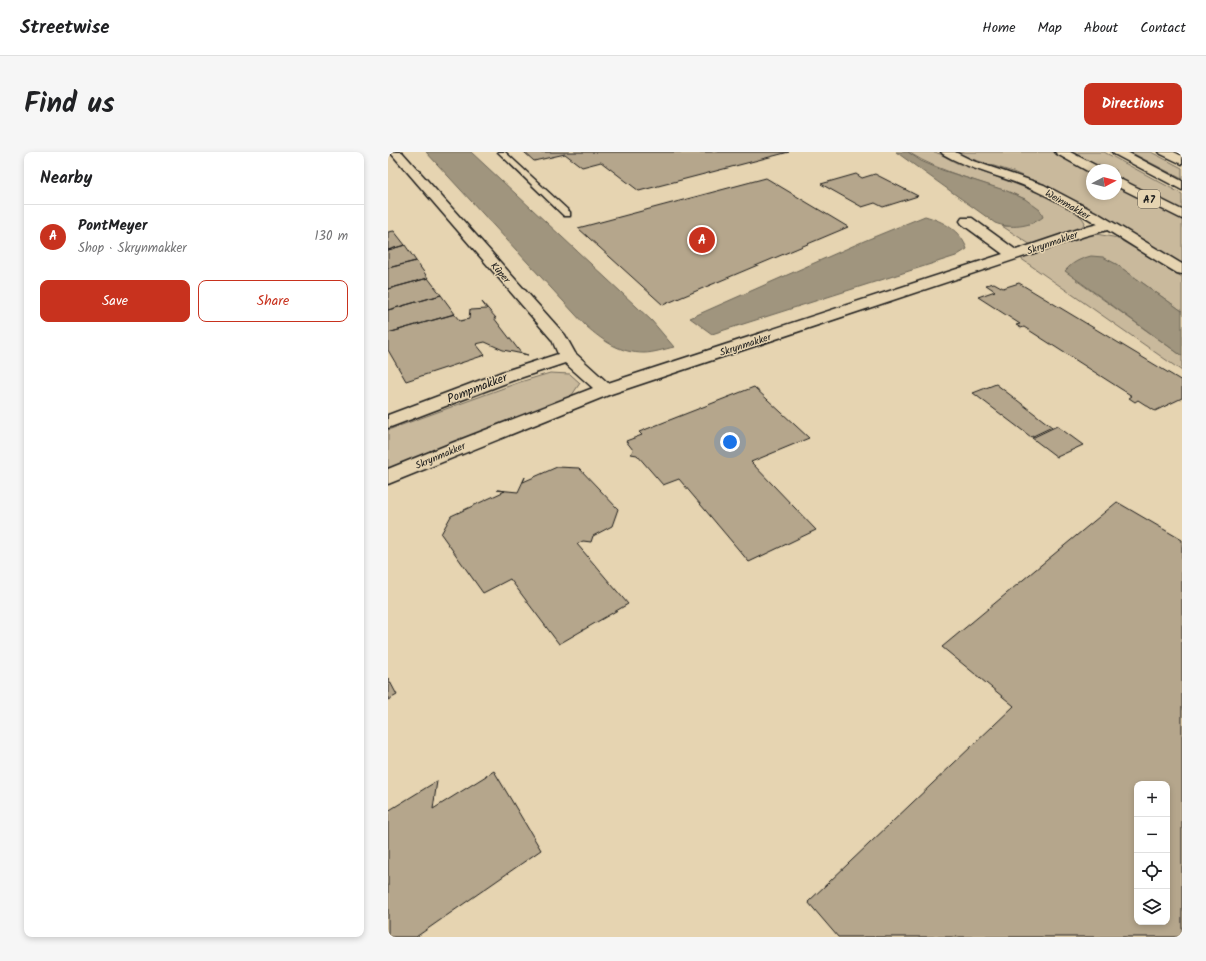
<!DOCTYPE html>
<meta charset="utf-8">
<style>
body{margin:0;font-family:Kalam,sans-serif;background:#f6f6f6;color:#202124}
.controls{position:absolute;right:12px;bottom:12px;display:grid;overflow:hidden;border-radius:8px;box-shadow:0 2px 6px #0003}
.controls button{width:36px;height:36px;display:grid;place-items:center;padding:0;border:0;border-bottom:1px solid #e0e0e0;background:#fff;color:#202124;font:20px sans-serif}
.compass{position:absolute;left:698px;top:12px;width:36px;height:36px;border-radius:50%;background:#fff;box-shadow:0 2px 6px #0003;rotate:83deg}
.you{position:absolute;left:342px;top:290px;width:14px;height:14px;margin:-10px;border:3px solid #fff;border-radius:50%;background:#1a73e8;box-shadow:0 0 0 6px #1a73e833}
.badge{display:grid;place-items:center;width:26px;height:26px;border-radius:50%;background:#c8321e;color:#fff;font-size:13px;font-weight:700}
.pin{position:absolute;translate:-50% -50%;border:2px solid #fff;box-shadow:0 1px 4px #0006}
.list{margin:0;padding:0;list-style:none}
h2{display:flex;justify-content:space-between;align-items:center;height:52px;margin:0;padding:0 16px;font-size:17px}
h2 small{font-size:13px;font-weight:400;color:#757577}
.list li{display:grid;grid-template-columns:26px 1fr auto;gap:12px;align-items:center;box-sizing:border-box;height:64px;padding:0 16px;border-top:1px solid #e0e0e0}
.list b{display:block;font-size:15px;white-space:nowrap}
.list p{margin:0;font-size:13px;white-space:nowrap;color:#757577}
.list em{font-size:13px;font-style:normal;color:#757577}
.actions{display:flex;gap:8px;padding:12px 16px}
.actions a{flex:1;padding:9px 0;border:1px solid #c8321e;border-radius:8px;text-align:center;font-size:14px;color:#c8321e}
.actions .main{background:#c8321e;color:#fff}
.icon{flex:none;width:22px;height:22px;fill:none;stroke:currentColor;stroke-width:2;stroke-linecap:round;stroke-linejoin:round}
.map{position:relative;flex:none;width:794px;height:785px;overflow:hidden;border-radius:8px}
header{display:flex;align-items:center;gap:24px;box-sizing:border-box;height:56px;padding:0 20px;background:#fff;border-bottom:1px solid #e0e0e0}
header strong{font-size:19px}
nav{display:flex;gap:22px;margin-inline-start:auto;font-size:14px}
.intro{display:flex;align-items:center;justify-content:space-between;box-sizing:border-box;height:96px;padding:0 24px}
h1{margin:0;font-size:28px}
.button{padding:10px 18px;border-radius:8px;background:#c8321e;color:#fff;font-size:14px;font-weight:700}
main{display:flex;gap:24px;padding:0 24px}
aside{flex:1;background:#fff;border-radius:8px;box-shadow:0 2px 6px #0003}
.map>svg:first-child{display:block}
.green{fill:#c9b99c;stroke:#726a5c}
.water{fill:#a0957e;stroke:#6b6557}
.building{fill:#b5a68c;stroke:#1c1c1c;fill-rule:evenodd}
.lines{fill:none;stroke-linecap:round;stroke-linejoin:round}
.service-casing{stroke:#1c1c1c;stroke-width:3}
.minor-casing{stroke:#1c1c1c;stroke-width:3}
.secondary-casing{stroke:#1c1c1c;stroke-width:3}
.motorway-casing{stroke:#1c1c1c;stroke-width:3}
.service{fill:#e6d4b1;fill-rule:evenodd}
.minor{fill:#e6d4b1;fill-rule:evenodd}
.secondary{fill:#e6d4b1;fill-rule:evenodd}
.motorway{fill:#e6d4b1;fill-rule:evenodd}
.labels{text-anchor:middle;stroke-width:3;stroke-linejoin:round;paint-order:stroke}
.far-street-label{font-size:10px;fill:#1c1c1c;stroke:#e6d4b1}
.shield{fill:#e6d4b1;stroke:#595349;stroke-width:1}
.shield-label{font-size:11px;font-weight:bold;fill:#1c1c1c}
.street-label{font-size:12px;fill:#1c1c1c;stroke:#e6d4b1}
</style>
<header>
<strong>Streetwise</strong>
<nav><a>Home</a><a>Map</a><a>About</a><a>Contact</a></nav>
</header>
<div class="intro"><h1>Find us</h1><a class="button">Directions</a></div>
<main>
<aside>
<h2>Nearby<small></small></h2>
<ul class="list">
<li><span class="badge">A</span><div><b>PontMeyer</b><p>Shop · Skrynmakker</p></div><em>130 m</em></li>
</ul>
<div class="actions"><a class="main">Save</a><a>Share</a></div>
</aside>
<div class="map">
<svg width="794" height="785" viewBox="0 0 794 785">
<rect width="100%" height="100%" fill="#e6d4b1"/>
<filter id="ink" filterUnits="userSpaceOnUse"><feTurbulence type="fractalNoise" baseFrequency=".025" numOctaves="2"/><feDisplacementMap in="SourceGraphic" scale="8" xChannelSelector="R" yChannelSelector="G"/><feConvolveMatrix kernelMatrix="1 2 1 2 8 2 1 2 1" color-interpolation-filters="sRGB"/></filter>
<g filter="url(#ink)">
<!-- green -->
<path class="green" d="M520 0C528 0 539 0 547 0 554 2 562 8 569 11 591 20 691 50 697 71L693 76 643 93 614 74H621L637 47C599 30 556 23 520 0Z
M568 0H668L704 19V42H728V32L794 66V112L662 36 625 20 584 7Z
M677 0H716L794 42V60L728 26V18H712Z
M742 0H763L794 16V27Z
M708 82 725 85 734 89 794 125V159L728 112 715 106 688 128 794 204V219L632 106 700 83Z
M162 221 182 222 192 231 184 243 162 258 0 318V278L132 230Z"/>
<!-- water -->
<path class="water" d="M38 0H83L264 169 286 195C277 197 265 201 256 201 232 201 215 189 198 174Z
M508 0H520L533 9 554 18 619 39 637 47 652 58 655 65C642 75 622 77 607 71Z
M537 64C555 69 573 79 579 97L568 104 324 182 302 166 476 89Z
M703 104 715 105 728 112 794 159V204L677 119C685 110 692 107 703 104Z"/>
<!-- building -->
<path class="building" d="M136 0H401L251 39 213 10 194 15 177 2 146 9Z
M468 22 474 26 487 22 530 44 495 55 487 51 474 55 433 32Z
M378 26 460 75 275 153 190 76Z
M6 79 17 93 0 98V80Z
M17 93 28 109 0 116V98Z
M28 109 40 126 0 137V116Z
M40 126 53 143 0 158V137Z
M606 131 615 136 631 131 794 229V246L767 259 750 248 747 250 741 246 744 244 636 175 633 176 628 173 632 172 590 145 607 139 598 133Z
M53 143 67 162 0 181V158Z
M94 150 108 166H106L133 201 140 203 115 198 97 190 88 192 97 203 18 229 0 198V181L66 162 72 169 81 167 82 157 83 158 99 157Z
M608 232 664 275 643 285 585 241Z
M366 235 421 286 363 310 428 378 361 410 291 327 275 333 249 303 243 302 245 298 238 289 254 283 251 280Z
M669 274 695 293 669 305 644 286Z
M169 315 191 316 230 357 224 374 205 384 203 390 195 389 189 392 240 452 171 492 122 427 95 441 53 382 63 364 117 339 109 338 130 340 137 325 135 330Z
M729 350 794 388V785H450L420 750 626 554 554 495ZM749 632H779V770H749Z
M0 526 9 543 0 548Z
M106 619 153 698 28 785H0V659L49 629 45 657Z"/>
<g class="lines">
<defs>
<path id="service" d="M110 0H117L182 60V64H176Z"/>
<path id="minor" d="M2 0H14L177 183 187 201 220 231 615 102 574 72 572 69 574 66H584L628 98 687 78 718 70 723 71 725 74 723 77 697 84 223 242 0 332V317L64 291 205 236 177 211 126 228 0 276V263L114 220 170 202 164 188Z"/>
<path id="secondary" d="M553 0H567L585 9 656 33 711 62 794 112V122L789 121C742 93 696 61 646 38 616 24 584 19 555 2Z"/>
<path id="motorway" d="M667 0H682L711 15 713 18H704V21H703L669 2Z
M724 0H739L794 29V38L726 2Z
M771 0H786L794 4V12L773 2Z
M728 25 794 58V67L728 34Z"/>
</defs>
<!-- service casing -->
<use href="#service" class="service-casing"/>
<!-- minor casing -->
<use href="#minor" class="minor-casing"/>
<!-- secondary casing -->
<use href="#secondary" class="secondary-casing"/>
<!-- motorway casing -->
<use href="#motorway" class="motorway-casing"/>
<!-- service -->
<use href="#service" class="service"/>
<!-- minor -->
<use href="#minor" class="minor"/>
<!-- secondary -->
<use href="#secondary" class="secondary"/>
<!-- motorway -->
<use href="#motorway" class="motorway"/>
</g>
</g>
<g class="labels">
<!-- far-street labels -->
<g class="far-street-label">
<text transform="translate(680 52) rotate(30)" y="4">Weinmakker</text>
<text transform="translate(664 90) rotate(-19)" y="4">Skrynmakker</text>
<text transform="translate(113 120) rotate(49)" y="4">Kûper</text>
<text transform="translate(357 192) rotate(-18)" y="4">Skrynmakker</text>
<text transform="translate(52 303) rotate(-23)" y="4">Skrynmakker</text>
</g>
<!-- shield labels -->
<rect class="shield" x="750" y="38" width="22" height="18" rx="3"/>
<g class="shield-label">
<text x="761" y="51">A7</text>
</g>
<!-- street labels -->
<g class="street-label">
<text transform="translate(89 236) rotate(-21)" y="4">Pompmakker</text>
</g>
</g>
</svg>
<div class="controls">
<button>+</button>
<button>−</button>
<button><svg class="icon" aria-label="locate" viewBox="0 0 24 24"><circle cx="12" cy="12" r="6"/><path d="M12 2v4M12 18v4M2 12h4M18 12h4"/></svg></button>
<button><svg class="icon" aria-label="layers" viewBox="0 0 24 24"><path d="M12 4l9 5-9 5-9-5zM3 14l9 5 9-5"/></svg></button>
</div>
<svg class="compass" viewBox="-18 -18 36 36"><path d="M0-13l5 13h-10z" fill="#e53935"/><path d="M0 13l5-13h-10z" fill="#757577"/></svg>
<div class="you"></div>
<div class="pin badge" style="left:314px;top:88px">A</div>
</div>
</main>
